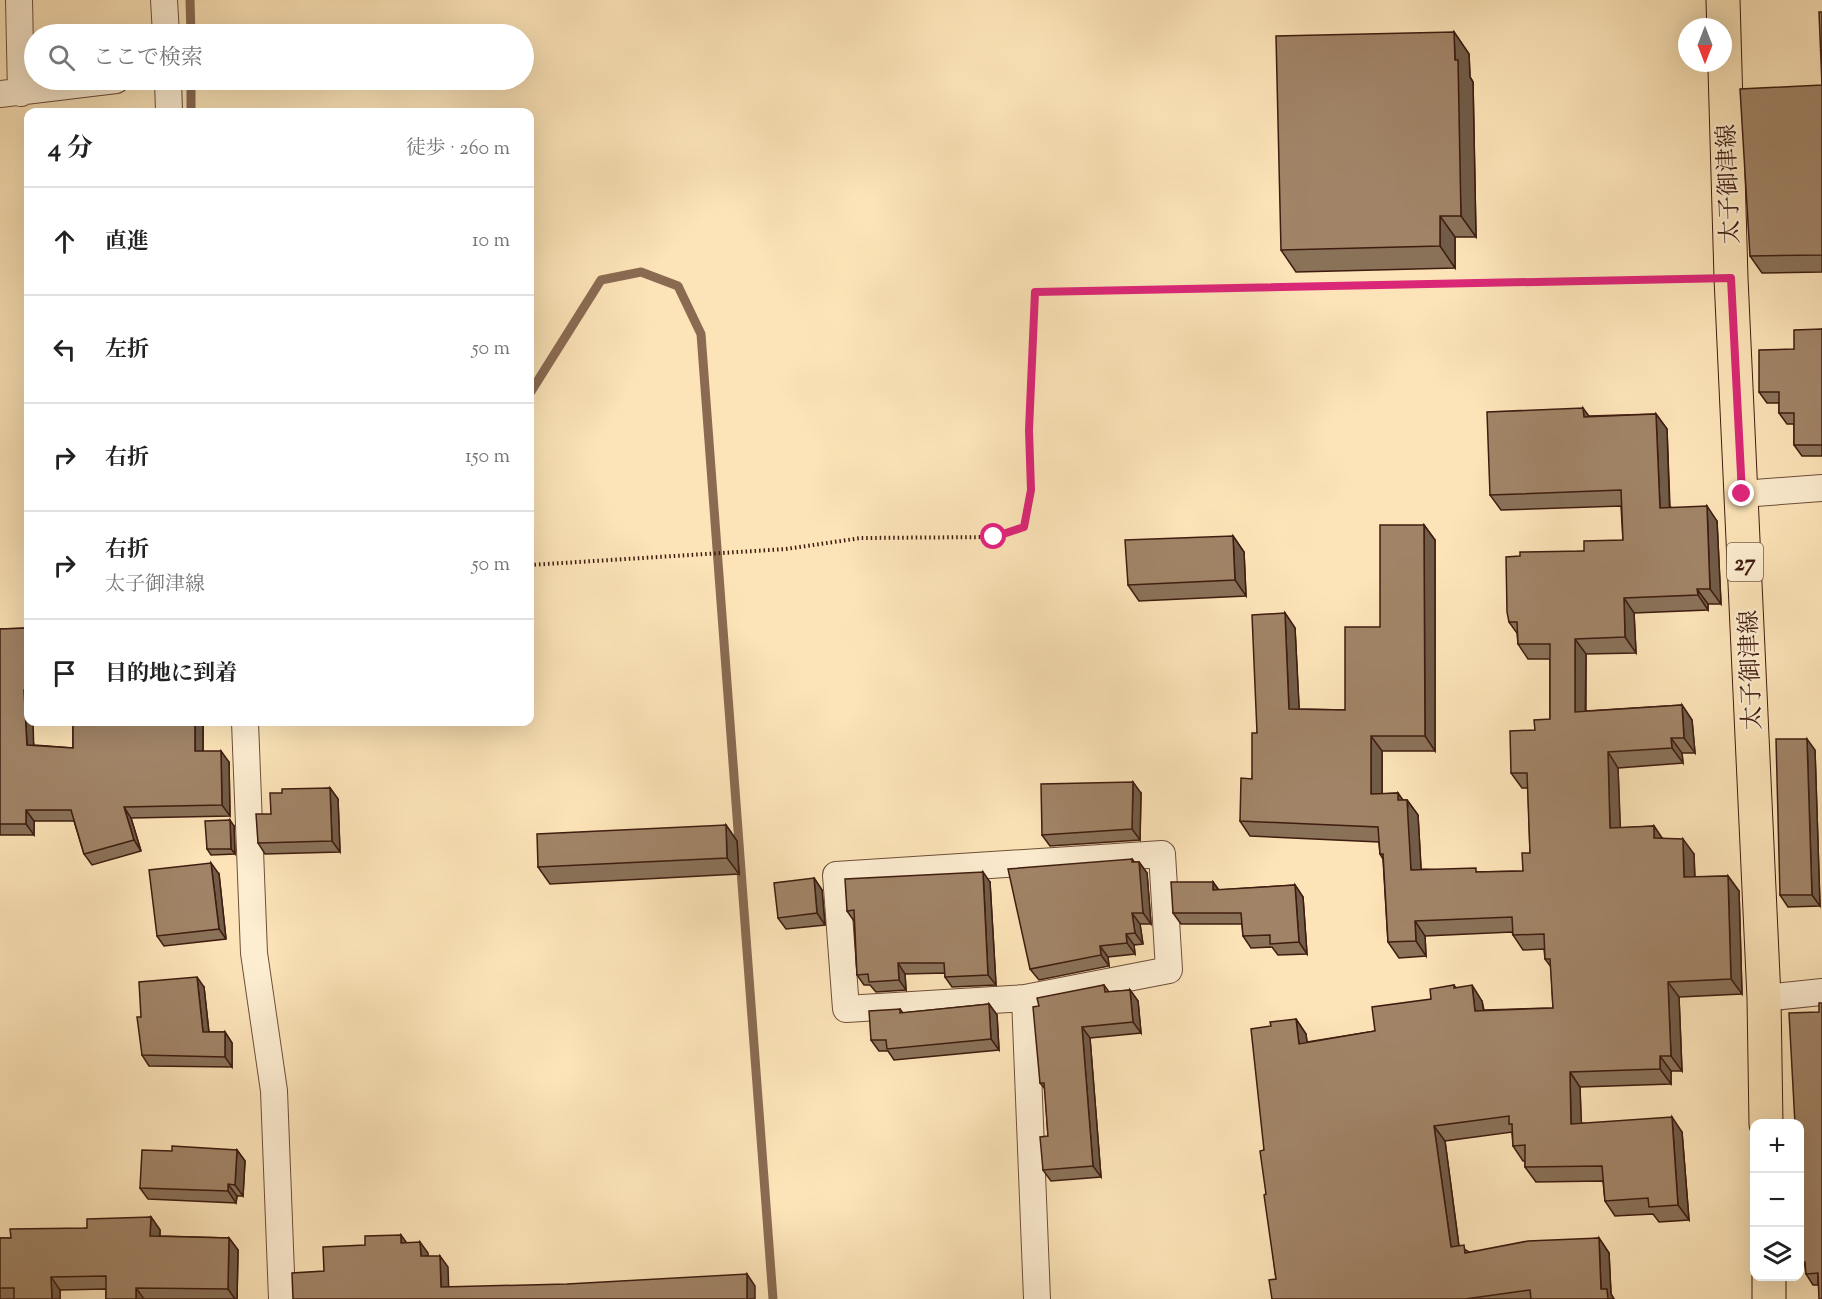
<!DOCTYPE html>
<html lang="ja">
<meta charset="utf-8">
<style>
body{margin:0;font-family:"Sorts Mill Goudy","Noto Serif JP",serif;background:#f2f2f2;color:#222}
.controls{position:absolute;right:18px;bottom:18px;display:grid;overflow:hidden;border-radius:12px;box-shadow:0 6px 24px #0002}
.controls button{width:54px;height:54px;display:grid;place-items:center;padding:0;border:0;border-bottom:2px solid #e0e0e0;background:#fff;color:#222;font:30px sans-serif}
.compass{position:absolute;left:1678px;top:18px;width:54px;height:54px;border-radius:50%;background:#fff;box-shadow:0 6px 24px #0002;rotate:180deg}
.stop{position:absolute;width:18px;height:18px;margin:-14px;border:4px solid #db2777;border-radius:50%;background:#fff}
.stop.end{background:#db2777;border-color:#fff;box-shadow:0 2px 6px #0008}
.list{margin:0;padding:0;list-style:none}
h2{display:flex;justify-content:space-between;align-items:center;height:78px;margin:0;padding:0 24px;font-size:26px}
h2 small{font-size:20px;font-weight:400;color:#767676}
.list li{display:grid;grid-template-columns:39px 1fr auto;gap:18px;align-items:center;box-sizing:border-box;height:108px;padding:0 24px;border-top:2px solid #e0e0e0}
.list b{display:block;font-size:22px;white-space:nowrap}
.list p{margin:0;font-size:20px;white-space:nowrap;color:#767676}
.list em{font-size:20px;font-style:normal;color:#767676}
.icon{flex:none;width:33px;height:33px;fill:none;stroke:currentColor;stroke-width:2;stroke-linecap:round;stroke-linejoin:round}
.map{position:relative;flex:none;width:1822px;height:1299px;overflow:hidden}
.search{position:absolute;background:#fff;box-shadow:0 6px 24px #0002;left:24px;top:24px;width:510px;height:66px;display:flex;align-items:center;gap:15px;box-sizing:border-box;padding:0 21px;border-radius:33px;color:#767676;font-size:22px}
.panel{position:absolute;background:#fff;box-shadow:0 6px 24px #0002;left:24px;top:108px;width:510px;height:618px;border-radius:12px}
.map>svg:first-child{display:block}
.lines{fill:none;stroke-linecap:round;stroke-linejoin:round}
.stream{stroke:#8a6b52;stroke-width:9}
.minor-casing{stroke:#6e4e39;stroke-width:28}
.primary-casing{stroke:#3f1c0f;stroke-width:35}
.path{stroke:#3f1c0f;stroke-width:4;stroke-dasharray:1.5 3;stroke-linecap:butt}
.minor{stroke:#fdedd1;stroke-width:26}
.primary{stroke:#fce4b8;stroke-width:33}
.wall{fill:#8a7259;stroke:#3f1c0f;stroke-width:1.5}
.shaded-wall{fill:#715c48;stroke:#3f1c0f;stroke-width:1.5}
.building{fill:#a18467;stroke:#3f1c0f;stroke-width:1.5}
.route{stroke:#db2777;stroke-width:8}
.labels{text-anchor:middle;stroke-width:4.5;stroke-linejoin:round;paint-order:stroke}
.shield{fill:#fdedd1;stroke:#785b49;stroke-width:1.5}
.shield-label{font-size:22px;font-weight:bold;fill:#3f1c0f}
.street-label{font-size:24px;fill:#3f1c0f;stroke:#fdedd1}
</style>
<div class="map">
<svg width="1822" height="1299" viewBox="0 0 1822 1299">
<rect width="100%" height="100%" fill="#fce4b8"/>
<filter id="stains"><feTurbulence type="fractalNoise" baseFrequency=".00333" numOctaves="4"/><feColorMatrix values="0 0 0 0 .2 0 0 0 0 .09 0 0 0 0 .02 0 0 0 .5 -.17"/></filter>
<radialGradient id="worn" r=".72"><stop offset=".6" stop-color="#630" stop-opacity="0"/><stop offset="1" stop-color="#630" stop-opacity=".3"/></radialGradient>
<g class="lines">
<!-- stream -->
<path class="stream" d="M190 0 191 34
M191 80V112
M530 393 601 280 641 272 678 286 701 334 773 1299"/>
<defs>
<path id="minor" d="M19 0 21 93
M164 0 166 34
M168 80 169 112
M0 94 116 80
M1742 494 1822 488
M245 722 254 953 274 1091 282 1299
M1162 854 1169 970 1025 998 846 1009 836 875Z
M1025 998 1037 1299
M1764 998 1822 992"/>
<path id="primary" d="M1723 0 1731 278 1764 998 1766 1124
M1769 1276V1299"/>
</defs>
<!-- minor casing -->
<use href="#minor" class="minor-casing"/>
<!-- primary casing -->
<use href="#primary" class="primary-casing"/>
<!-- path -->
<path class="path" d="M530 565 786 549 861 538 994 537 1024 527 1031 490 1029 430 1035 292 1699 278"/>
<!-- minor -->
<use href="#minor" class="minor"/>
<!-- primary -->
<use href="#primary" class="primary"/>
</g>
<!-- wall -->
<path class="wall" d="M1822 12V272L1762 273 1750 256 1822 85Z
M1454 32 1469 54 1470 77 1473 82 1476 237H1455V268L1296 272 1281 250Z
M1822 329V456H1802L1794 445V424H1787L1779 413V403H1767L1759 392 1794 349Z
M1656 414 1667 429 1670 507 1717 521 1721 604H1708V610L1634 613 1636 653 1586 654V711L1682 705 1692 720 1695 753H1682L1683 763 1618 768 1620 828 1654 826 1662 838 1694 854 1695 877 1728 876 1739 891 1742 994 1679 997 1682 1071H1671V1084L1580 1087 1581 1123 1682 1132 1689 1220 1659 1222 1653 1214 1615 1216 1605 1201 1603 1181 1536 1182 1525 1167V1161H1523L1513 1146 1512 1132 1445 1141 1459 1246 1469 1252 1599 1238 1609 1253 1611 1294 1614 1299H1272L1276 1279 1266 1194 1264 1150 1271 1026 1296 1019 1306 1034 1307 1042 1375 1031 1431 999 1454 985 1456 988 1482 1001 1484 1010 1553 1008 1551 967 1545 959 1544 949 1523 950 1513 935 1512 932 1425 936 1426 956 1399 958 1388 942 1383 859 1380 854 1379 842 1250 836 1240 821 1252 779 1257 733 1285 613 1295 628 1299 709 1345 710 1424 525 1435 540V751H1382V794L1398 793 1402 800H1407L1418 815 1421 869 1479 872 1523 871 1530 853 1528 788H1522L1511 773 1535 730 1550 719V659H1528L1518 644 1517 633 1509 622 1520 556 1584 551 1623 540 1621 506 1501 510 1490 495 1589 416Z
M1233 536 1244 552 1246 596 1139 601 1128 585Z
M28 628V722L34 745 73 748V722H203V751L229 762 230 816 131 818 141 851 92 865 84 854 74 821H34V835H0V629Z
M1815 750 1820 906 1788 907 1780 895Z
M330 788 338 799 340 852 265 854 258 843 271 814 282 793Z
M1141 793 1140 840 1050 846 1042 835Z
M726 825 737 841 739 874 550 884 538 867Z
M234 826 235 854 211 855 207 849Z
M1132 859 1134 862H1139L1147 873 1151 924H1140L1143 944 1134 945 1135 954 1108 957 1109 966 1039 980 1030 969Z
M219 874 226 939 164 946 157 936Z
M814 878 822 890 825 925 786 929 778 918Z
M990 882 996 985 952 987 945 977V973L905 974 906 990 876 992 870 985H864L857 975 854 921 847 911Z
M1213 882 1219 890 1295 885 1303 897 1307 954 1278 955 1272 947 1251 948 1243 936 1242 924H1181L1173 913Z
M1104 985 1109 992 1130 990 1138 1001 1141 1033 1090 1038 1101 1177 1051 1181 1043 1170 1048 1136 1045 1089 1040 1083 1039 1006Z
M204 987 209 1032H225L232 1043V1067L149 1066 142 1055 141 1017Z
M989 1004 997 1015 999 1050 894 1060 888 1051H879L871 1040 900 1009 903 1013Z
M1819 1012 1818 1285H1813L1806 1274 1805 1266 1803 1262Z
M237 1150 245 1161 243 1196H237L236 1203 148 1199 140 1188Z
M151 1217 160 1230V1236L229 1238 238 1250 237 1299H106V1289L60 1290V1299H0V1238H11L87 1228Z"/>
<!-- shaded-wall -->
<path class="shaded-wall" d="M1454 32 1469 54 1470 77 1473 82 1476 237 1461 216Z
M1440 216 1455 237V268L1440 246Z
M1583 408 1594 423 1584 417Z
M1656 414 1667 429 1670 523 1660 508Z
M1707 506 1717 521 1721 604 1710 589Z
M1424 525 1435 540V751L1425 736Z
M1233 536 1244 552 1246 596 1235 580Z
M1697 589 1708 604V610L1698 595Z
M1624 598 1634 613 1636 653 1625 637Z
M1285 613 1295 628 1300 724 1289 709Z
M1575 639 1586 654 1585 727 1575 712Z
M24 690 28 696V722H33L34 756 27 745Z
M1682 705 1692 720 1695 753 1684 738Z
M195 722H203V762L195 751Z
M1371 736 1382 751V810L1371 794Z
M1671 738 1682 753 1683 763 1672 748Z
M1807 739 1815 750 1820 906 1812 895Z
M221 751 229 762 230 816 222 805Z
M1608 752 1618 768 1621 843 1610 828Z
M1133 782 1141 793 1140 840 1132 829Z
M330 788 338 799 340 852 332 841Z
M1398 793 1408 807 1407 800 1418 815 1422 885 1411 870 1398 800Z
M124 807 131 818 141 851 134 840Z
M26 810 34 821V835L26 824Z
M230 820 234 826 235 854 231 849Z
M726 825 737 841 739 874 727 858Z
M1654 826 1664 841 1654 838Z
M1683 839 1694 854 1695 892 1684 877Z
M1132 859 1140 870 1139 862 1147 873 1151 924 1143 913Z
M211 863 219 874 226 939 219 929Z
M983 872 990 882 996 985 988 975Z
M1728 876 1739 891 1742 994 1731 979Z
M814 878 822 890 825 925 817 913Z
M1213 882 1221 894 1213 890Z
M1295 885 1303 897 1307 954 1299 942Z
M1132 913 1140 924 1143 944 1135 933Z
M1415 921 1425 936 1426 956 1416 941Z
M1126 934 1134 945 1135 954 1127 943Z
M1100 946 1108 957 1109 966 1101 955Z
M898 963 905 974 906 990 899 980Z
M197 977 204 987 210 1043 203 1032Z
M1668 982 1679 997 1682 1071 1671 1056Z
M1472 985 1482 1001 1486 1026 1475 1011Z
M1130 990 1138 1001 1141 1033 1133 1022Z
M989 1004 997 1015 999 1050 991 1039Z
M1296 1019 1306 1034 1309 1059 1299 1044Z
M1082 1027 1090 1038 1101 1177 1093 1166Z
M225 1032 232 1043V1067L225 1057Z
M1660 1056 1671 1071V1084L1660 1069Z
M1570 1072 1580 1087 1582 1139 1571 1124Z
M1672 1117 1682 1132 1689 1220 1678 1205Z
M1434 1126 1445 1141 1461 1262 1451 1247Z
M237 1150 245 1161 243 1196 235 1185Z
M228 1184 237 1196 236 1203 228 1191Z
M151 1217 160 1230 159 1249 150 1236Z
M401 1235 409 1246 401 1243Z
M229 1238 238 1250 237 1299H235L228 1289Z
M1599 1238 1609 1253 1611 1294 1614 1299H1608L1601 1289Z
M420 1242 428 1253 429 1267 421 1256Z
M440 1256 448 1267 449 1298 441 1287Z
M747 1274 755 1286V1299H747Z
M51 1277 60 1290V1299H52Z
M136 1288 144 1299H136Z"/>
<!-- building -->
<path class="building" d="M1819 12H1822V255L1750 256 1740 89 1822 85Z
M1454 32 1455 60H1458L1461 216H1440V246L1281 250 1276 36Z
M1822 329V445H1794V413H1779V392H1759V350L1794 349V330Z
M1583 408 1584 417 1656 414 1660 508 1707 506 1710 589H1697L1698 595 1624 598 1625 637 1575 639V712L1682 705 1684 738H1671L1672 748 1608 752 1610 828 1654 826V838L1683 839 1684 877 1728 876 1731 979 1668 982 1671 1056H1660V1069L1570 1072 1571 1124 1672 1117 1678 1205 1649 1207 1648 1198 1605 1201 1602 1166 1525 1167V1145L1513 1146 1512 1124H1509V1116L1434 1126 1451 1247 1464 1245 1465 1253 1528 1241 1599 1238 1601 1289H1607L1608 1299H1531L1530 1290 1465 1299H1272L1269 1280 1276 1279 1264 1195 1266 1194 1260 1151 1264 1150 1251 1029 1271 1026 1270 1022 1296 1019 1299 1044 1375 1031 1372 1007 1431 999 1430 989 1454 985V988L1472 985 1475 1011 1553 1008 1550 959H1545L1544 934 1513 935 1512 917 1415 921 1416 941 1388 942 1383 854H1380L1378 827 1240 821 1241 778 1252 779V733H1257L1252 615 1285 613 1289 709 1345 710V627H1380V525H1424L1425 736H1371V794L1398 793V800H1407L1411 870 1476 868V872L1523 871 1522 853H1530L1527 773H1511L1510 731 1535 730 1534 720 1550 719V644H1518L1517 622H1509L1507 612 1506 557 1520 556V552L1584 551V541L1623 540 1621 490 1490 495 1487 412Z
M1233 536 1235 580 1128 585 1125 540Z
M28 628V690H24L27 745 73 748V722H195V751H221L222 805 124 807 134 840 84 854 71 810H26V824H0V629Z
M1776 739H1807L1812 895H1780Z
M1133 782 1132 829 1042 835 1041 784Z
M330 788 332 841 258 843 256 814H271L270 793H282V789Z
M230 820 231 849H207L205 821Z
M726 825 727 858 538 867 537 834Z
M1132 859V862H1139L1143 913H1132L1135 933 1126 934 1127 943 1100 946 1101 955 1030 969 1008 869Z
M211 863 219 929 157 936 149 870Z
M983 872 988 975 945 977 944 963H898L899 980 869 982 868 974 857 975 854 910 847 911 845 879Z
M814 878 817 913 778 918 774 883Z
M1171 882H1213V890L1295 885 1299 942 1270 944V935L1243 936 1241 913H1173Z
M197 977 203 1032H225V1057L142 1055 137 1017H141L139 982Z
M1104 985 1105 992 1130 990 1133 1022 1082 1027 1093 1166 1043 1170 1040 1137 1048 1136 1044 1083H1040L1033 1007 1039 1006 1037 998Z
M1819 1003H1822V1299H1819L1818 1273 1806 1274 1805 1262H1803L1800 1169V1124H1795L1789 1013 1819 1012Z
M989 1004 991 1039 887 1049 886 1040H871L869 1011 900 1009V1013Z
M172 1146 237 1150 235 1185 228 1184V1191L140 1188 142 1150 172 1151Z
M151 1217 150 1236 229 1238 228 1289 136 1288V1299H106V1276L51 1277 52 1299H14V1288H0V1238H11L10 1229 87 1228V1219Z
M401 1235V1243L420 1242 421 1256H440L441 1287 567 1284 747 1274V1299H293L292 1273 324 1271 323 1247 365 1245V1236Z"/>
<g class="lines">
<!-- route -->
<path class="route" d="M994 537 1024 527 1031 490 1029 430 1035 292 1731 278 1742 494"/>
</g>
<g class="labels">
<!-- shield labels -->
<rect class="shield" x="1727" y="543" width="36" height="38" rx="4.5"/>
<g class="shield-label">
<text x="1745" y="570">27</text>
</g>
<!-- street labels -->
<g class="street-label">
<text transform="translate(1728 184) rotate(-92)" y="8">太子御津線</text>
<text transform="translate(1750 670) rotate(-92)" y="8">太子御津線</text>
</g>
</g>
<rect width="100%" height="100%" filter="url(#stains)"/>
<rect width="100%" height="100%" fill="url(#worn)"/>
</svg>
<div class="controls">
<button>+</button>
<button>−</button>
<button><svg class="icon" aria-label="layers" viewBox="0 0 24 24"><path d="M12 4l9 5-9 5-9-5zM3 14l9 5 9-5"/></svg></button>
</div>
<svg class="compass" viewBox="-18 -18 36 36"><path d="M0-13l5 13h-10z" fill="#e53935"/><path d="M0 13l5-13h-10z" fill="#767676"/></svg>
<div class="stop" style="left:994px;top:537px"></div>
<div class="stop end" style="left:1742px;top:494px"></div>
<div class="search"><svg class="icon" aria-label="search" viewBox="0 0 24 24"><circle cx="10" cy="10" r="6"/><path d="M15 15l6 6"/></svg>ここで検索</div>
<section class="panel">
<h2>4 分<small>徒歩 · 260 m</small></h2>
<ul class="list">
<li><svg class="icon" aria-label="ahead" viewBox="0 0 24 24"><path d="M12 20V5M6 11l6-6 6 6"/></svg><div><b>直進</b></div><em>10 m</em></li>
<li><svg class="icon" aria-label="left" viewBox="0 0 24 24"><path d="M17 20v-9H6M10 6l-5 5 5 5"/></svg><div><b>左折</b></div><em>50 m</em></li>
<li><svg class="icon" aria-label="right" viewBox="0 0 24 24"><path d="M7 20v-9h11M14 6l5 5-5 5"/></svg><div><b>右折</b></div><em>150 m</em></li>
<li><svg class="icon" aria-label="right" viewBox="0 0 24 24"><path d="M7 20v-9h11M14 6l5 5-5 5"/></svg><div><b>右折</b><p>太子御津線</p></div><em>50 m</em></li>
<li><svg class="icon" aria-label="arrive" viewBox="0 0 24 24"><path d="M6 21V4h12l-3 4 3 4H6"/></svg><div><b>目的地に到着</b></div></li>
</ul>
</section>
</div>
